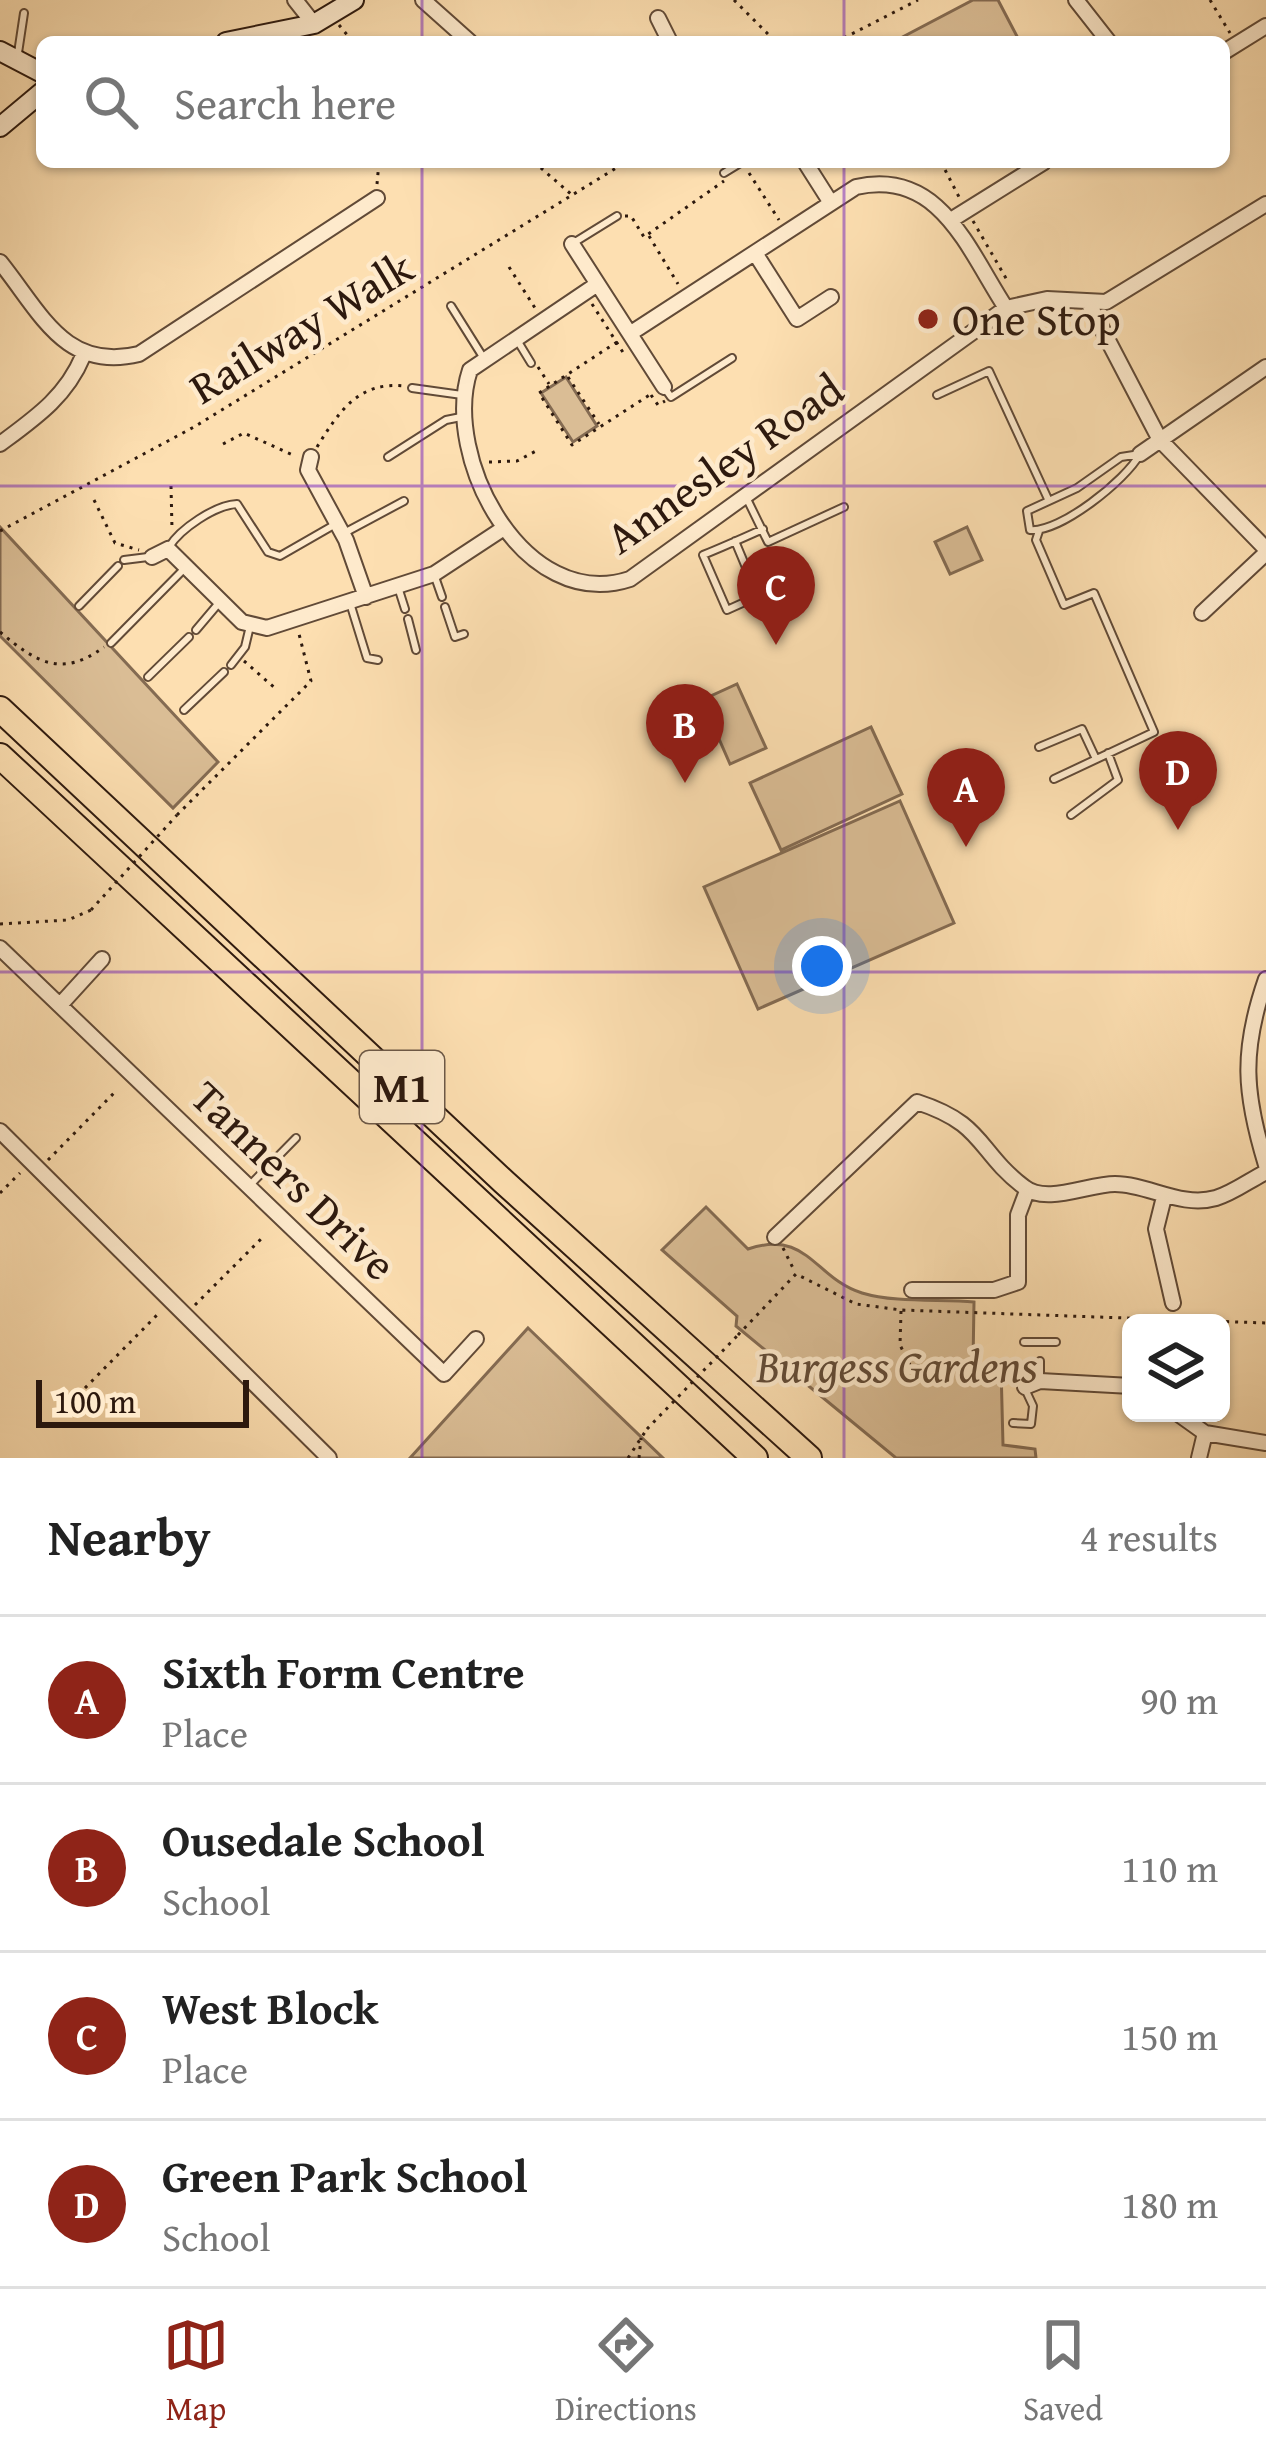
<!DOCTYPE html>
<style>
body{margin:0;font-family:"Gentium Book Plus",serif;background:#f6f6f6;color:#222}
.controls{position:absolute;right:36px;bottom:36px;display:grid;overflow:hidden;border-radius:18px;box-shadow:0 3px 9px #0004}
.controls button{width:108px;height:108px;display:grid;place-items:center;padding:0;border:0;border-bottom:3px solid #e0e0e0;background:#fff;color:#222;font:60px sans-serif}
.scale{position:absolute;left:36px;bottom:30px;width:213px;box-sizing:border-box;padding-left:12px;border:6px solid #2d190e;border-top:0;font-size:33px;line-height:42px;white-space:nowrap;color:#2d190e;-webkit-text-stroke:9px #feeacc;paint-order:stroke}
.you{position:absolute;left:822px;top:966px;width:42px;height:42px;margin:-30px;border:9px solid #fff;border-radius:50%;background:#1a73e8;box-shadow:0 0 0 18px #1a73e833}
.badge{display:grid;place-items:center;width:78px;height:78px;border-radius:50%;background:#8f2418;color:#fff;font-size:39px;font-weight:700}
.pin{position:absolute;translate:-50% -99px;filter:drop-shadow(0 3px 6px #0008)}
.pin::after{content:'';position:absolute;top:63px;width:42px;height:36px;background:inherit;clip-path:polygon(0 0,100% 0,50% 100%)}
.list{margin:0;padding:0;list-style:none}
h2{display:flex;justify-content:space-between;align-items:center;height:156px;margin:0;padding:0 48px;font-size:51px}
h2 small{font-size:39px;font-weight:400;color:#767676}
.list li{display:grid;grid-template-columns:78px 1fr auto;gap:36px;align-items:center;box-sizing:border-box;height:168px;padding:0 48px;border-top:3px solid #e0e0e0}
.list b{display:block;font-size:45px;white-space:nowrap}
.list p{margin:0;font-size:39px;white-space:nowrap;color:#767676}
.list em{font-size:39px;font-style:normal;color:#767676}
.icon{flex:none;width:66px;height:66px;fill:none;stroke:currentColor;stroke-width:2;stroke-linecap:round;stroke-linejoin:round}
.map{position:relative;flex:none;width:1266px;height:1458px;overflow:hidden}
.search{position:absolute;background:#fff;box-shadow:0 3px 9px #0004;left:36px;right:36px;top:36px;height:132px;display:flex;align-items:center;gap:30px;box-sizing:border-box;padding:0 42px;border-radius:18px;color:#767676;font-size:45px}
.sheet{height:828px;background:#fff}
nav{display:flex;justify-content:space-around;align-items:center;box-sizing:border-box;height:168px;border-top:3px solid #e0e0e0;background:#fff;font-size:33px;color:#767676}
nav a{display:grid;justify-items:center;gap:6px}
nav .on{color:#8f2418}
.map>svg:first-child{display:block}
.green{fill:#dabd95;stroke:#846b52;stroke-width:3}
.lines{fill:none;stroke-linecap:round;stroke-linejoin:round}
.lane-casing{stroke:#614a37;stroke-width:10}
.street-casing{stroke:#614a37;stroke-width:18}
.secondary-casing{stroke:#2d190e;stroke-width:22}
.highway-casing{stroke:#2d190e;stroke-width:28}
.path{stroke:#2d190e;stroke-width:3;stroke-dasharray:3 6;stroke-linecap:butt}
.lane{stroke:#feeacc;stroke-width:6}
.street{stroke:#feeacc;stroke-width:14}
.secondary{stroke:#feeacc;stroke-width:18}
.highway{stroke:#fddfb1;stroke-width:24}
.path-bridge{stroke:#2d190e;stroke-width:3;stroke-dasharray:3 6;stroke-linecap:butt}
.grid{fill:none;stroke:#7b2cbf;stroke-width:3;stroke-opacity:0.55}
.poi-dot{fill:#8f2418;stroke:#feeacc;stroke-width:4.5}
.labels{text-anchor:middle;stroke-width:9;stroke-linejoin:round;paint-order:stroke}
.shield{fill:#feeacc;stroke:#6c5847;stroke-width:3}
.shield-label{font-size:42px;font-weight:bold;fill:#2d190e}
.poi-label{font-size:45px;fill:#2d190e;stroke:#feeacc;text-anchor:start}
.street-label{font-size:45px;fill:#2d190e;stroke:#feeacc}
.park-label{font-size:45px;font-style:italic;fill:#614a36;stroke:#feeacc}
</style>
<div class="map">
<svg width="1266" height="1458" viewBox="0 0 1266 1458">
<rect width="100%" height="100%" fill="#fddfb1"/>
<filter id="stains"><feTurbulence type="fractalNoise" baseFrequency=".00167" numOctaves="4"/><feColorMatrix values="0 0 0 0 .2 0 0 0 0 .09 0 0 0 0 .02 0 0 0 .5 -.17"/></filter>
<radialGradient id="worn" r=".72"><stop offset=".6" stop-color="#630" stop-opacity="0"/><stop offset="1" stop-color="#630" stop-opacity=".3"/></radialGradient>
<!-- green -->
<path class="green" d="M973 0H998L1020 42H893Z
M566 377 597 426 573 442 541 393Z
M0 527 218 762 173 808 0 636Z
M967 527 982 560 950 574 935 542Z
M737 684 766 748 730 764 702 700Z
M871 727 902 794 781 850 750 783Z
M900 801 954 923 758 1009 704 887Z
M706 1207 748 1249C808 1229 814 1278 862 1293 895 1303 940 1299 974 1302L973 1364 1001 1367 1003 1445 1035 1449 1036 1458H896L736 1326 737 1316 662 1250Z
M528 1328 663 1458H410Z"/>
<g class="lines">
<defs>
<path id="lane" d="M18 53 24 13
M724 173 742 162
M575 242 617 216
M451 306 483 357
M517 340 531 363
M412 388 462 395
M666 390 671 397 732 358
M937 395 989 371 1048 499
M1140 454C1126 480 1060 533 1030 530L1027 511 1077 488 1121 457Z
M388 457 446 420 461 417
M747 499 768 542 844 507
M1039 531 1036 540 1064 605 1094 593 1154 732 1054 779
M346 532 404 501
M735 541 758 596 727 610 703 555C723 547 743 538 763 529
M169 547C180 529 215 505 237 504L268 552 280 556 334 525
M124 560 148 557
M435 577 442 597
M398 587 405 609
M350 603 367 658 378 660
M79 606 118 566
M445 607 455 637 464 634
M408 619 416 650
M196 630 218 604
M111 643 183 570
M231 665 245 647 250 626
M148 677 189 637
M184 710 224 672
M1039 747 1082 729 1096 759
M1071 815 1118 780 1108 753
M248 1187 296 1138
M1024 1342H1056
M1040 1377V1361
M1013 1423 1031 1424 1033 1406 1026 1391"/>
<path id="street" d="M295 0 314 24
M423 0 470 42
M1076 0 1109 42
M658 18 670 42
M1224 52 1266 26
M805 162 831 203
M951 220 1044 162
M572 244 664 387
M755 253 797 319 831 297
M0 262C41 313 65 372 139 354L377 198
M596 285 470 370C441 457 524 614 630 579L1006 308 1047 299 1106 302 1266 204
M1089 304 1160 440 1266 549
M631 333 856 187C940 168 968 250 1006 308
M0 444C35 418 66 397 83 356
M1140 454 1266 367
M311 457 308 470 346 540 366 597
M152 557 168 549 242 622 267 628 434 574 504 528
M1202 613 1266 553
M0 948 444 1374 476 1339
M1266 979C1241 1051 1244 1093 1266 1165
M61 1004 102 959
M0 1131 329 1458
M1164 1197 1156 1229 1173 1303
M775 1237 917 1102C985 1124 976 1150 1024 1187 1046 1205 1088 1184 1115 1184 1148 1184 1181 1208 1216 1198 1233 1193 1250 1180 1266 1172
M912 1290H994L1018 1282V1215L1027 1191
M1025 1387 1040 1381 1131 1386
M1177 1413 1205 1433 1266 1443
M1199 1458 1205 1433"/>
<path id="secondary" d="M226 42 314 24 354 0
M0 51 42 73
M0 127 42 92"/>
<path id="highway" d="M0 709 504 1182 809 1458
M0 756 755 1458"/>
</defs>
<!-- lane casing -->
<use href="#lane" class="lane-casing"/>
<!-- street casing -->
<use href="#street" class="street-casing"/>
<!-- secondary casing -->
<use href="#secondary" class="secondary-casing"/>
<!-- highway casing -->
<use href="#highway" class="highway-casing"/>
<!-- path -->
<path class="path" d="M734 0 776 42
M1210 0 1230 33
M339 25 353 42
M836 42 918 0
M534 162 572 195
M941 162 959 197
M749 173 779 220
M377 184 379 162
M625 216H631L644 237 724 181
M973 221 1007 280
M649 236 678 284
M509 267 535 308
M592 304 626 357
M617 342 539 393 572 445 651 394
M538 367 549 384
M568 377 599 424
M651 395 658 405 665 401
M223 444 244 433 295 456
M317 447C338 413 358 381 404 386
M489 462 517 461 536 451
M171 486 172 529
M94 500 115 543 139 550
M0 531 194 427 626 162
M0 632C37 663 62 678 104 647
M244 661 276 689
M177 815 311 681 299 634
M0 924 68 920 91 910
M48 1160 114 1093
M0 1193 20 1173
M783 1248 795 1272
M195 1305 262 1238
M901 1311 900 1345 910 1365 1009 1371 1015 1377
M738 1335 796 1274 856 1304 901 1310 1266 1323
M85 1388 159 1313
M628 1458 647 1429
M639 1458 641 1438"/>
<!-- lane -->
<use href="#lane" class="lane"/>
<!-- street -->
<use href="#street" class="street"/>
<!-- secondary -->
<use href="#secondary" class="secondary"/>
<!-- highway -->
<use href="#highway" class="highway"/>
<!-- path-bridge -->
<path class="path-bridge" d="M91 910 177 815
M647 1429 738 1335"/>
</g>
<!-- grid -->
<path class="grid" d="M422 0V42M844 0V42M422 162V1458M844 162V1458M0 486H1266M0 972H1266"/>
<!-- markers -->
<circle class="poi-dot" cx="928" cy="319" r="12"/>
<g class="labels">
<!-- shield labels -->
<rect class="shield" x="360" y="1051" width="84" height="72" rx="9"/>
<g class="shield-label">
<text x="402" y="1102">M1</text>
</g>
<!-- poi labels -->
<g class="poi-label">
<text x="952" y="335">One Stop</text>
</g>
<!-- street labels -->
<g class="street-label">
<text transform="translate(301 327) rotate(-31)" y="16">Railway Walk</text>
<text transform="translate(724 463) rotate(-35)" y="16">Annesley Road</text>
<text transform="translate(294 1180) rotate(44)" y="16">Tanners Drive</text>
</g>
<!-- park labels -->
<g class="park-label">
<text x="897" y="1382">Burgess Gardens</text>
</g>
</g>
<rect width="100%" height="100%" filter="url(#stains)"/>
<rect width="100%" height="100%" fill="url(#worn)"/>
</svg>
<div class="controls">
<button><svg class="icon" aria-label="layers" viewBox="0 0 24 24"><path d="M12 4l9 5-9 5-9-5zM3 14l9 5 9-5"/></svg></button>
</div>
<div class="scale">100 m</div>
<div class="you"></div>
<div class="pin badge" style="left:966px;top:847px">A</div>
<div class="pin badge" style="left:685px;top:783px">B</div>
<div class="pin badge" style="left:776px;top:645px">C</div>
<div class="pin badge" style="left:1178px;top:830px">D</div>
<div class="search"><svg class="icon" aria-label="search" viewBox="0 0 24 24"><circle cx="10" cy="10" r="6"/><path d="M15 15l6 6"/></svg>Search here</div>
</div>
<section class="sheet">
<h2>Nearby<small>4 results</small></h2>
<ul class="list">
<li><span class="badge">A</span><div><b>Sixth Form Centre</b><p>Place</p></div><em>90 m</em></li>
<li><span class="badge">B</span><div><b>Ousedale School</b><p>School</p></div><em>110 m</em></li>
<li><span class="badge">C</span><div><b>West Block</b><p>Place</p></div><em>150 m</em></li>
<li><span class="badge">D</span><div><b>Green Park School</b><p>School</p></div><em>180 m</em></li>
</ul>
</section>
<nav>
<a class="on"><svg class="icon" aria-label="map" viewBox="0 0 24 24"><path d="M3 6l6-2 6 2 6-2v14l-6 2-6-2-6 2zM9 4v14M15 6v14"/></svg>Map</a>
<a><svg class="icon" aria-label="directions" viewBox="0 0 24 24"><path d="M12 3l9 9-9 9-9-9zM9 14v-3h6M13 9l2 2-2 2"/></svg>Directions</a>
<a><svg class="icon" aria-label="saved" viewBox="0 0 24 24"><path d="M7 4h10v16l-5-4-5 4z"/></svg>Saved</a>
</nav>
